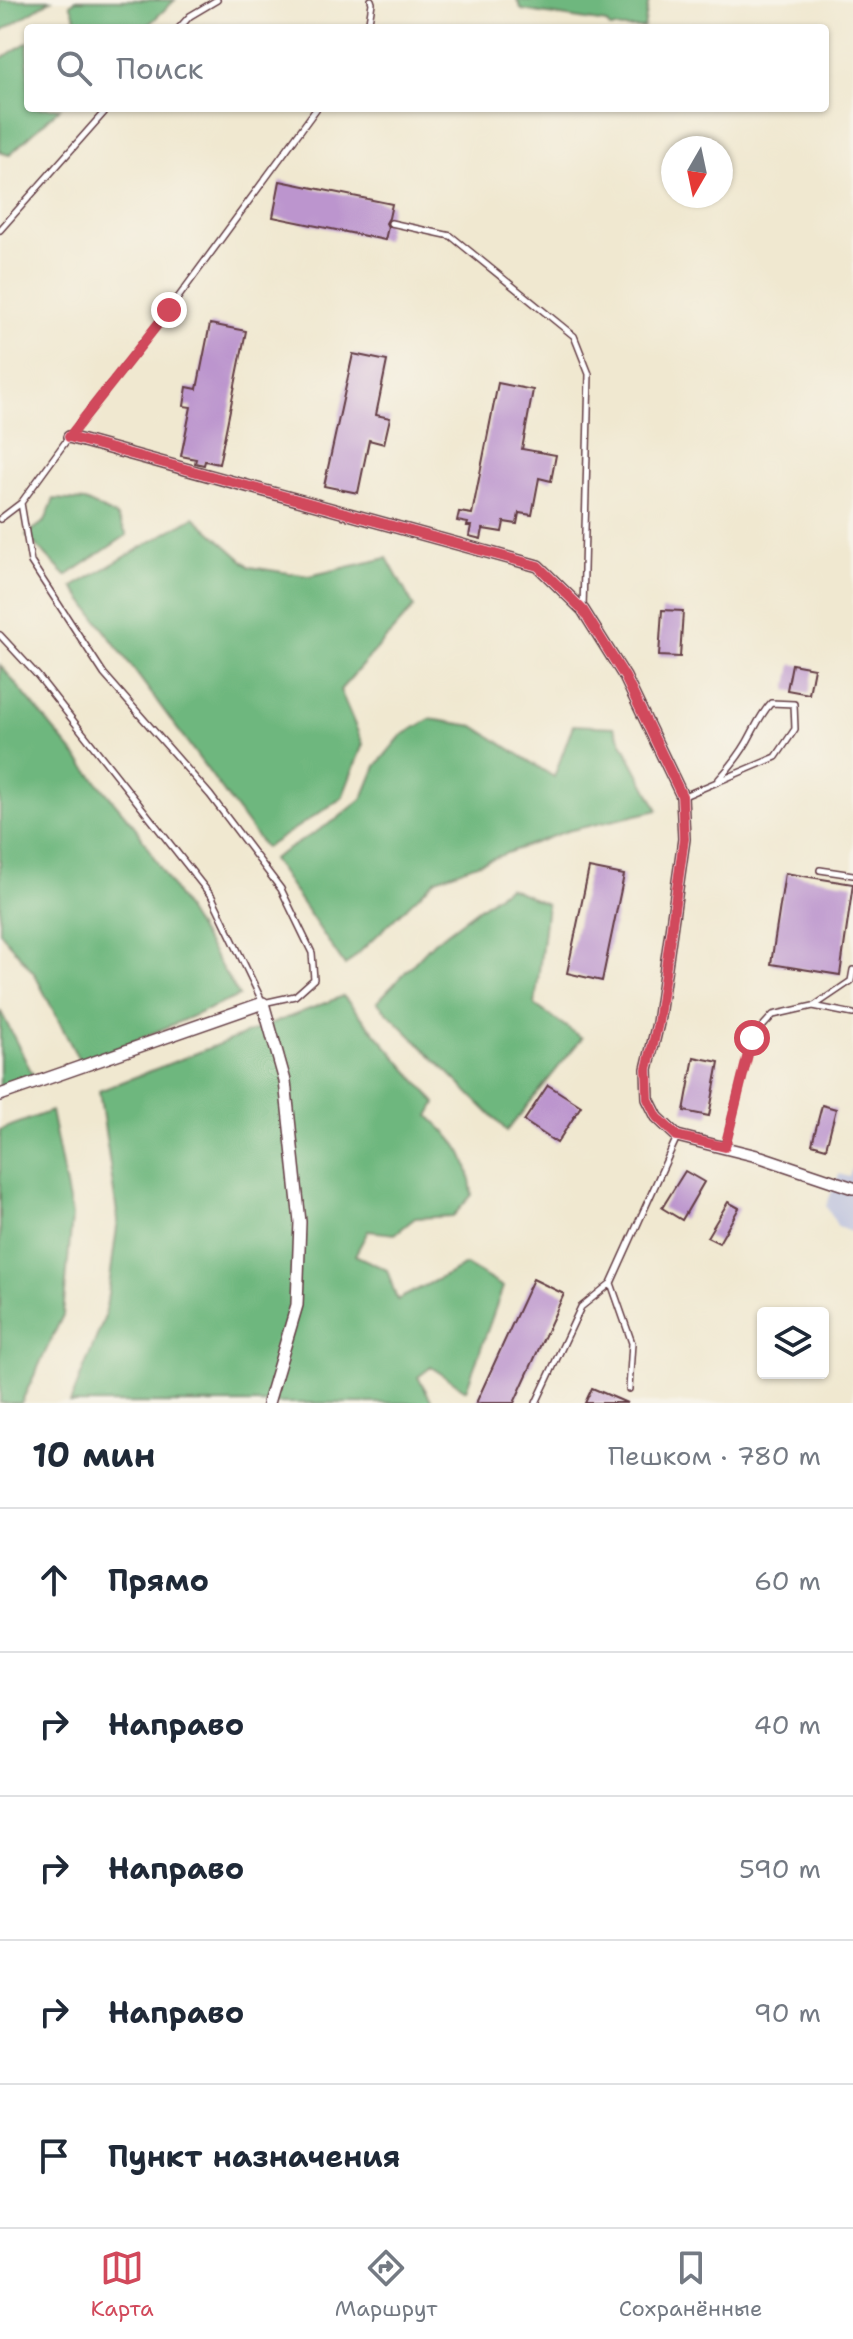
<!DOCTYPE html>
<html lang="ru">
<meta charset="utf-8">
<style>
body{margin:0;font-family:"Shantell Sans",sans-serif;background:#f6f6f7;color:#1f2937}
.controls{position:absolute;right:24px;bottom:24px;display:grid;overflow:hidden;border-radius:8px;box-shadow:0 2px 6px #0004}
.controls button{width:72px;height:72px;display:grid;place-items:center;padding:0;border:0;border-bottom:2px solid #e0e1e3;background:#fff;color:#1f2937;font:40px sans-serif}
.compass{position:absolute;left:661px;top:136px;width:72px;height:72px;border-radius:50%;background:#fff;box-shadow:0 2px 6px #0004;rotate:189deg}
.stop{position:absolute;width:24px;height:24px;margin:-18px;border:6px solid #d1495b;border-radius:50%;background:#fff}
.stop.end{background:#d1495b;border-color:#fff;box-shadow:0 2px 8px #0008}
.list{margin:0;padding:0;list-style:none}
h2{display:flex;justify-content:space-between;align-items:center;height:104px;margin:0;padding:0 32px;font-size:34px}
h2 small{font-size:26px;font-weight:400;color:#747a83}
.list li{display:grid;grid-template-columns:52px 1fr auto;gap:24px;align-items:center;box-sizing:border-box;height:144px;padding:0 32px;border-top:2px solid #e0e1e3}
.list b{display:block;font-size:30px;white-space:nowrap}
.list em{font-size:26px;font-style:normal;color:#747a83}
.icon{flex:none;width:44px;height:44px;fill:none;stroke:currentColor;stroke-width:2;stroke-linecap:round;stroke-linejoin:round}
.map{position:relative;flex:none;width:853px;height:1403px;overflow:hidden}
.search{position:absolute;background:#fff;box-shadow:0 2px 6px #0004;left:24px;right:24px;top:24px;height:88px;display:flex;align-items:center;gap:20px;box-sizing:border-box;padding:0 28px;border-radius:8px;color:#747a83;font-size:30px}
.sheet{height:824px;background:#fff}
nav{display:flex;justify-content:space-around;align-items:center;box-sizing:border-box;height:112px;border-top:2px solid #e0e1e3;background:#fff;font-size:22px;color:#747a83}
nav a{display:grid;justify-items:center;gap:4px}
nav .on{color:#d1495b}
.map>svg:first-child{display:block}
.industrial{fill:#bec3dd}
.forest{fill:#6eb77e;stroke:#5c6b54;stroke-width:2}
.building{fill:#bc95ce}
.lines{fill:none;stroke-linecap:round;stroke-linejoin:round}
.service-casing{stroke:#633d44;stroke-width:8}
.minor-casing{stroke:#633d44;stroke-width:14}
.service{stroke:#fff;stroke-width:5}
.minor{stroke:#fff;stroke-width:11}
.route{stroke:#d1495b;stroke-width:10}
</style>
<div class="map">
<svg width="853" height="1403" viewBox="0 0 853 1403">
<rect width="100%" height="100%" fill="#f7f3e8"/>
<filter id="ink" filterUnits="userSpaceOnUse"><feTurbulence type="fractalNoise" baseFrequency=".0125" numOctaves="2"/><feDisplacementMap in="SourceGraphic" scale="16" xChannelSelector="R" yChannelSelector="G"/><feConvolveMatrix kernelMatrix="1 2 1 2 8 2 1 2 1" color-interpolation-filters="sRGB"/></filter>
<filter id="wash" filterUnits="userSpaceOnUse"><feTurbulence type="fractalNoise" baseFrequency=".006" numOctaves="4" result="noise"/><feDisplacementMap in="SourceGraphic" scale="32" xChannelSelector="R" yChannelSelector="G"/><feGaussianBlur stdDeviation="1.8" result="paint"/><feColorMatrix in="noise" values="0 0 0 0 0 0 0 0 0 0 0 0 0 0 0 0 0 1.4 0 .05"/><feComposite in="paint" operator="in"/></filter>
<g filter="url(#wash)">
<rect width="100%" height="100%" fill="#f0e8d0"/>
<!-- industrial -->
<path class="industrial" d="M853 1166V1233L838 1227 826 1206 839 1174 849 1177Z"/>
<!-- forest -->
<path class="forest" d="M0 0H51L0 32Z
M76 0H175L145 28H80L70 4Z
M517 0H649L644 28H610L606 23 522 10Z
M28 42V108H60L9 155 0 152V59Z
M54 499 85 501 116 516 127 535 66 576 26 535 45 521Z
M194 517 250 567 309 576 387 558 414 607 340 690 363 744 342 798 265 848 73 587Z
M0 665 136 828 239 996 81 1064 34 973 0 932Z
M430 719 474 726 554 777 573 725 614 727 658 810 567 831 436 879 345 966 272 859 337 819 363 798 376 766 401 736Z
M508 887 547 904 535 1005 582 1038 507 1131 377 1002 434 942Z
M343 996 436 1103 429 1116C459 1145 468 1152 472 1195L453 1216 415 1218 395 1234 368 1231 355 1255 387 1270 397 1300 466 1265 503 1287 466 1390 431 1367 418 1377 433 1403H70L105 1316 118 1220 99 1091Z
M0 1010 35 1079 0 1094Z
M51 1111 72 1217 63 1315 21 1403H0V1130Z"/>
<g id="blocks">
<!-- building -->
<path class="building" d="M280 181 392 204 389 218 386 223 388 227 385 240 273 217Z
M210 324 246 331 219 464 205 461 204 465 195 463 196 459 181 456 191 407 184 406 187 387 197 389Z
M353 354 387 361 376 415 390 418 384 444 369 440 358 493 324 486Z
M498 383 533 390 522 449 556 455 551 481 539 478 532 515 519 513 517 524 504 522 502 532 483 529 481 539 469 536 471 526H467L468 523 457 521 459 512 472 514Z
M662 610 683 611 680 657 659 656Z
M792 664 814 668 809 694 787 690Z
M589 868 624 875 602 981 567 973Z
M785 873 853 884 840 975 771 964Z
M694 1057 719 1062 709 1116 684 1111Z
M548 1085 581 1106 557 1143 524 1121Z
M822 1105 836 1109 826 1148 812 1144Z
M685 1171 704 1182 682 1220 662 1208Z
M728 1202 739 1208 719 1243 707 1237Z
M533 1279 564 1294 514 1403H476Z
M592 1388 627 1403H585Z"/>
</g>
</g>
<g filter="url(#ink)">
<use href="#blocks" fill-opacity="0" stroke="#633d44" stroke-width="2"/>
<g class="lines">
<defs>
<path id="service" d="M179 28 190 16 217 0
M368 28 372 3 371 0
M391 223 451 236 574 336 589 374 583 609
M0 230 108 108
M0 519 21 503 69 437 169 310 317 108
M0 635 38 676 212 897 263 1003 295 996 314 979 312 953 281 889 210 795 104 674 31 562 21 503
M684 796 776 757 795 729 794 704 771 703C760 715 755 728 747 742 739 756 729 768 719 779
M820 870 853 875
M814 1006 851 981 853 970
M725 1147 752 1038 773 1015 813 1006 853 1014
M611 1283 632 1343 629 1389
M536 1403 581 1307 611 1283 677 1137"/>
<path id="minor" d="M69 437 538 566 583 610 625 677 682 796 684 839 658 1023 647 1069 648 1099 657 1117 677 1136 761 1157 853 1188
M0 1095 263 1003 285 1081 300 1222 297 1305 268 1403"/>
</defs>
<!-- service casing -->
<use href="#service" class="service-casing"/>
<!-- minor casing -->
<use href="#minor" class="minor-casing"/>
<!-- service -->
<use href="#service" class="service"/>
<!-- minor -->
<use href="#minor" class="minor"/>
</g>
</g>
<g class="lines" filter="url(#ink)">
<!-- route -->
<path class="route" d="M169 310 69 437 538 566 583 610 625 677 682 796 684 839 658 1023 647 1069 648 1099 657 1117 677 1136 725 1147 752 1038"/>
</g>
</svg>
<div class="controls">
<button><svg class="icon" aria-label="layers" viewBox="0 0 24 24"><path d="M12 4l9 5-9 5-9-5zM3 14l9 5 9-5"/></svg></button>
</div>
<svg class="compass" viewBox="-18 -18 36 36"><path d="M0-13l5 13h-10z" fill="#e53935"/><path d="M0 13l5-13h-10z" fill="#747a83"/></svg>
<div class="stop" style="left:752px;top:1038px"></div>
<div class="stop end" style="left:169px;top:310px"></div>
<div class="search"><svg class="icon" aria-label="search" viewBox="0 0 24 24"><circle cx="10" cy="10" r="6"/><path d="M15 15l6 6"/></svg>Поиск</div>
</div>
<section class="sheet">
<h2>10 мин<small>Пешком · 780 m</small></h2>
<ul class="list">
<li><svg class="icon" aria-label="ahead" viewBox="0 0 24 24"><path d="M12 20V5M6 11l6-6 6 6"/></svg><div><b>Прямо</b></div><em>60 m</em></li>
<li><svg class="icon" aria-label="right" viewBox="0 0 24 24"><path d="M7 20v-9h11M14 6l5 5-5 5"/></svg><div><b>Направо</b></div><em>40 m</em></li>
<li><svg class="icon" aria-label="right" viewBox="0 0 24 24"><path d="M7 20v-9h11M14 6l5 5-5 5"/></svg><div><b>Направо</b></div><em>590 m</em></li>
<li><svg class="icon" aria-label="right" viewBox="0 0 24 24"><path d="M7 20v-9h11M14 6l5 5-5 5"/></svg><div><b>Направо</b></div><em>90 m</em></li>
<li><svg class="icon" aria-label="arrive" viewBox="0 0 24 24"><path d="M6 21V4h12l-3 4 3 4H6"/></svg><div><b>Пункт назначения</b></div></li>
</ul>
</section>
<nav>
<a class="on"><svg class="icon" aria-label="map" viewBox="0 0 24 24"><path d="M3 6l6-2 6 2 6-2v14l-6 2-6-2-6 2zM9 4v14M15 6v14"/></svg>Карта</a>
<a><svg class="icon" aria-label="directions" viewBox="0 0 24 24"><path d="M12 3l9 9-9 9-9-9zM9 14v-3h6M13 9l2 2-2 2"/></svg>Маршрут</a>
<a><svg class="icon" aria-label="saved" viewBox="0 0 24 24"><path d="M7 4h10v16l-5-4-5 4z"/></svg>Сохранённые</a>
</nav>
